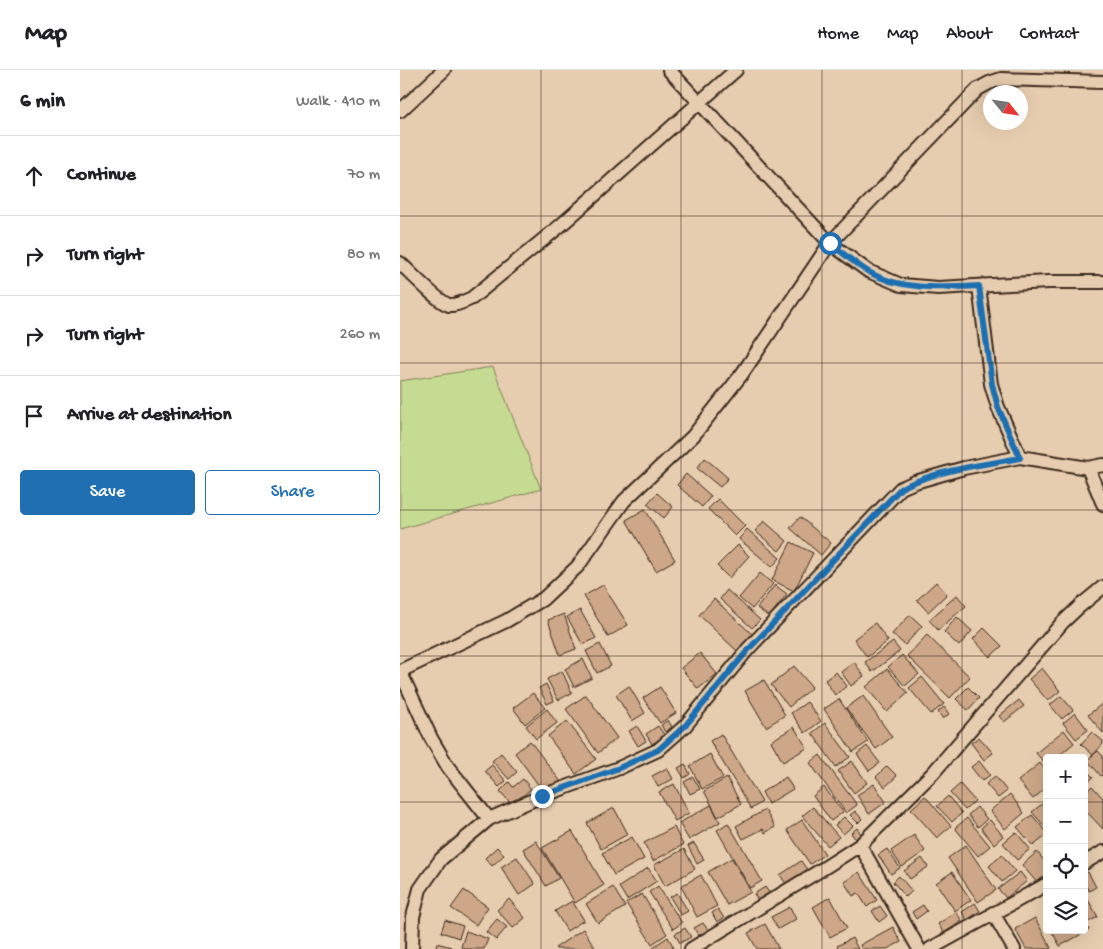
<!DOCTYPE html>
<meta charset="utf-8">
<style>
body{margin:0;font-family:"Gochi Hand",sans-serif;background:#f6f6f6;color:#202124}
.controls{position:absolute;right:15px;bottom:15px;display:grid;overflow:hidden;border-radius:5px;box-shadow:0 5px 20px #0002}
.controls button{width:45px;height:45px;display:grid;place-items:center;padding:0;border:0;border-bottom:1px solid #e0e0e0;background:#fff;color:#202124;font:25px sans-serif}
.compass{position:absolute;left:583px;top:15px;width:45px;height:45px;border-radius:50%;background:#fff;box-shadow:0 5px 20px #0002;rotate:120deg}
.stop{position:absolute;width:15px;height:15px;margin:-11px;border:4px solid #1f6fb2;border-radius:50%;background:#fff}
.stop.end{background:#1f6fb2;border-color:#fff;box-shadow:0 1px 5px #0008}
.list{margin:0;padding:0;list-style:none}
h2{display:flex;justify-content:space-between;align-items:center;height:65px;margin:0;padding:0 20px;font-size:21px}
h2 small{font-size:16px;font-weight:400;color:#757577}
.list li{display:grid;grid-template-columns:32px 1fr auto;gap:15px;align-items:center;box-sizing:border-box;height:80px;padding:0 20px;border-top:1px solid #e0e0e0}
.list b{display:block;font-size:19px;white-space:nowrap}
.list em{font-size:16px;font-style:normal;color:#757577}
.actions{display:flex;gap:10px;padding:15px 20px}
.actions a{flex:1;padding:11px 0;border:1px solid #1f6fb2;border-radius:5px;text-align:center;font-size:18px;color:#1f6fb2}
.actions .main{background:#1f6fb2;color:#fff}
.icon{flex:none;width:28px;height:28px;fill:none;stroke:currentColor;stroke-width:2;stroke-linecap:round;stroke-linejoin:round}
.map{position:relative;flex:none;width:703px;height:879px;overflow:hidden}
header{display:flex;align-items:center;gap:30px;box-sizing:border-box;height:70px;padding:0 25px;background:#fff;border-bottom:1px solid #e0e0e0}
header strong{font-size:24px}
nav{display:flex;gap:28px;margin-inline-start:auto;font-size:18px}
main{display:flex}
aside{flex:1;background:#fff}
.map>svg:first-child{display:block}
.green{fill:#c5db91;stroke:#808258}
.building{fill:#cda787;stroke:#3b2a1e}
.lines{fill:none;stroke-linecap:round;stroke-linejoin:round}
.minor-casing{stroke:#3b2a1e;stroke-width:16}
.minor{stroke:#e7cdaf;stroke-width:12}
.route{stroke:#1f6fb2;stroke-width:6}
.grid{fill:none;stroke:#3b2a1e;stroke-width:1;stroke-opacity:0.55}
</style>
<header>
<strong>Map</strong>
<nav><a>Home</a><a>Map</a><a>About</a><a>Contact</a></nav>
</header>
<main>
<aside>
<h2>6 min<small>Walk · 410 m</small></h2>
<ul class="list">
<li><svg class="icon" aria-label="ahead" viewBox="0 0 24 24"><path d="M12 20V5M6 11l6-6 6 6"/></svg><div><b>Continue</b></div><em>70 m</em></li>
<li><svg class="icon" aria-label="right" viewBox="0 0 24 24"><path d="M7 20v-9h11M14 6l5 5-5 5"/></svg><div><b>Turn right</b></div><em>80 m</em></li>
<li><svg class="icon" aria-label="right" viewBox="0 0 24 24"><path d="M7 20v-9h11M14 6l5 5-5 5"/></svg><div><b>Turn right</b></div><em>260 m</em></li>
<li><svg class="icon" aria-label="arrive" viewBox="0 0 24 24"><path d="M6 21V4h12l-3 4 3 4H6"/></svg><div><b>Arrive at destination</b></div></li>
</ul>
<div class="actions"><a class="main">Save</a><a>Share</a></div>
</aside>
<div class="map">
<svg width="703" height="879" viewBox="0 0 703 879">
<rect width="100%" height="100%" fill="#e7cdaf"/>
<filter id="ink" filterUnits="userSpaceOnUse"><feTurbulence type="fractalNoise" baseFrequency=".02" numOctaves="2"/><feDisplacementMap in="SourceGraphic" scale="10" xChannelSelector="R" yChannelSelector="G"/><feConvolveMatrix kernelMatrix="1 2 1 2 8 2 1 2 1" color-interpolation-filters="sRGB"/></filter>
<g filter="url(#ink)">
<!-- green -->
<path class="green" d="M93 297 141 419 0 459V311Z"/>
<!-- building -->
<path class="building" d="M305 388 328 408 320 417 297 398Z
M286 404 311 426 302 437 277 415Z
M257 423 273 437 264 448 247 434Z
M318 429 345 456 335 466 308 439Z
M245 439 275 490 256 501 226 450Z
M400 447 431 473 421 485 390 458Z
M364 451 387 471 379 481 355 461Z
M347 459 380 488 372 497 339 469Z
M391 472 413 483 394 521 372 510Z
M338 475 349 486 329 508 317 496Z
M360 503 373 514 352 539 339 528Z
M536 512 547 524 528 542 517 530Z
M203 515 228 555 208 567 184 526Z
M375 515 387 524 369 547 357 538Z
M327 520 360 550 352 558 320 529Z
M557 525 566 536 538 560 529 550Z
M314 529 352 564 337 581 299 545Z
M180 540 196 568 183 575 167 547Z
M164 544 176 579 160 585 148 550Z
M510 545 522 556 505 575 492 564Z
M557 547 572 561 559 576 544 562Z
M475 553 488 571 467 587 454 569Z
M584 558 602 576 590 587 573 569Z
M527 565 570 607 550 628 507 586Z
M493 572 500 581 472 602 465 592Z
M200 574 211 596 197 603 186 581Z
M300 583 317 604 298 619 281 598Z
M502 585 519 604 505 616 488 597Z
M183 589 192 608 174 617 165 599Z
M454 592 464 606 451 616 441 602Z
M394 596 412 617 389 637 371 615Z
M642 598 660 621 648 631 629 609Z
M487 599 508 623 487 642 466 617Z
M162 601 172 623 158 630 147 609Z
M436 602 447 616 435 625 425 610Z
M522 607 544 634 531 644 509 618Z
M364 610 385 645 366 657 345 621Z
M146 614 154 631 147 634 139 618Z
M229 616 245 643 232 651 216 625Z
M260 617 276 643 260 653 243 628Z
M568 617 579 628 568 640 556 629Z
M133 623 145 638 125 654 113 638Z
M186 625 217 668 198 683 166 639Z
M463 626 492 667 476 679 446 638Z
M661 626 673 640 662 649 650 635Z
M439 629 468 672 453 682 424 639Z
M619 630 624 636 604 652 599 646Z
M407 632 421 651 405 663 391 643Z
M703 633V663L688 645Z
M544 637 549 644 543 649 538 642Z
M147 639 157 653 136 669 126 656Z
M675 643 688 660 676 669 663 653Z
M268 650 272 657 265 662 261 655Z
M167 651 196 689 176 704 148 666Z
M425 653 450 687 436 697 412 663Z
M237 656 246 671 238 676 229 661Z
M258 656 265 666 252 674 246 664Z
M394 657 407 678 383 692 371 671Z
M664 660 674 673 656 688H647V696L636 683Z
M692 662 703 671V674L693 685 681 674Z
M321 664 362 732 351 739 310 671Z
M579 667 593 683 584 690 571 673Z
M130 671 161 712 145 724 115 683Z
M467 676 480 693 469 701 457 684Z
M698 681 703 686V704L701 706 687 690Z
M101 683 117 702 109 709 92 691Z
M310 684 323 708 302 719 290 696Z
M420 685 457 735 446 743 410 693Z
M452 691 467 713 454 723 438 701Z
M579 691 590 705 582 711 571 697Z
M640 693 647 702V717L633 729 618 711Z
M285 694 290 704 284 708 278 698Z
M92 695 106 711 99 717 85 701Z
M487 696 497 706 485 717 476 707Z
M267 698 273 709 258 717 252 706Z
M684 698 693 707 684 717Z
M595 706 607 721 598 728 586 714Z
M293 707 300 719 290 724 284 712Z
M386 707 393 719 368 734 362 722Z
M327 708 341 734 318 747 304 721Z
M123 709 131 719 112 735 100 721 109 712 113 717Z
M274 714 289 743 275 751 259 722Z
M474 714 486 732 469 744 457 725Z
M560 714 575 731 565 740 550 723Z
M692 716 703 728V759L684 739V724Z
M424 717 443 742 431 751 413 726Z
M610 724 624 743 605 759 590 741Z
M525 726 551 756 537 768 511 739Z
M548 726 562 743 552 752 537 736Z
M647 730V759L632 742Z
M311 735 320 752 289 770 279 753Z
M413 737 439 767 428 776 402 746Z
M577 737 587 749 578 757 568 745Z
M214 738 228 764 201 779 187 753Z
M365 740 375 757 365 763 363 759 343 769 336 756Z
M455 741 462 749 458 753 450 745Z
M632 745 647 763V765L633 776 617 757Z
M444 747 453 756 443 764 435 755Z
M567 748 590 776 578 786 555 758Z
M402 750 425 784 410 794 387 760Z
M590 750 603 766 594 774 581 758Z
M328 753 362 811 350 818 317 760Z
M274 757 283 775 253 791 244 773Z
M457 758 463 767 457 771 451 763Z
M172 761 204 815 175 833 142 778Z
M616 762 630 779 617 790 603 773Z
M514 765 525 781 502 797 491 781Z
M232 767 244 789 214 805 202 783Z
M136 771 159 808 146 816 123 779Z
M294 773 304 790 297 794 288 776Z
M566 775 596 820 578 832 548 788Z
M97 777 104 785 92 796 85 788Z
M284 779 295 799 265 816 254 795Z
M487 779 500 798 491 804 478 785Z
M637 782 647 794V808L639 815 622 795Z
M602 785 615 801 602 812 589 796Z
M117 787 135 814 119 825 101 797Z
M332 788 351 822 327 835 308 802Z
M522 788 528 797 510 809 504 801Z
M401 791 408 801 387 815 380 805Z
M248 798 257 811 227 830 219 817Z
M459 802 477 830 467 837 458 823 453 826 444 812Z
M552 802 571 830 555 841 536 813Z
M620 802 627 811 606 828 598 819Z
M688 802 696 817 689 821 684 813V804Z
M301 805 317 836 297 847 281 816Z
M499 806 512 821 506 827 493 812Z
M258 816 282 853 273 859 249 822Z
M213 817 225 837 198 853 186 834Z
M365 817 370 824 359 832 354 824Z
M64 820 88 837 76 855 51 838Z
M277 823 288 841 281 845 270 827Z
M684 823 698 847 686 853 684 849Z
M242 824 267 864 252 874 226 833Z
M430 827 447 858 430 867 413 837Z
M109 829 125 848 113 858 97 840Z
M172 831 184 850 167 861 155 841Z
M575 833 580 841 567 850 562 842Z
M523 835 527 841 516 849 512 842Z
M480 836 487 846 479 852 472 841Z
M390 837 396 849 378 859 371 847Z
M318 839 324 848 317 852 312 843Z
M556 842 562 851 544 863 538 854Z
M635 848 651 878 649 879H626L615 859Z
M97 849 107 857 96 870 86 862Z
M45 850 63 856 59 868 41 862Z
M684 851 689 860 660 876 651 860H684Z
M303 853 308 860 299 866 294 858Z
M365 854 379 879H357L348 863Z
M493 857 501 872 487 879H462L460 875Z
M285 858 291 867 280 873 275 864Z
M183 859 196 879H156L155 878Z
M66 861 88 869 84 879H67L61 877Z
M268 867 274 878 254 879 253 877Z
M452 868 458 879H439L437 876Z
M37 873 51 877V879H35Z"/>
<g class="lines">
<defs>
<path id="minor" d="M269 0 430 173 468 201 501 215 538 218 649 212H703
M0 41 44 0
M0 193C10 202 38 232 49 235 56 236 65 231 72 228L160 156 336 0
M579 216 591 314 598 337 620 387
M688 398 703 434
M0 601 106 551 143 529 178 496 224 431 293 366 342 304 430 173 578 19 589 13 601 9 703 12
M0 601 31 668 48 697 89 749
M460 775 519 879
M684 793 703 782
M593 843 614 879
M12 879 13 847 20 819 41 789 89 749 142 726 219 698 258 680 285 656 348 579 501 418 515 412 564 398 620 387 688 398 703 395
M291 879 424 798 460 775 533 703 662 553 680 536 703 517
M530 879 647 814"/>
</defs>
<!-- minor casing -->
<use href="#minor" class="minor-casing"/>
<!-- minor -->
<use href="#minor" class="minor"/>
</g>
</g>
<g class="lines" filter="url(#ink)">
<!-- route -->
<path class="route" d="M142 726 219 698 258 680 285 656 348 580 501 418C537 400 581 395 620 388L598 337 592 314 579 216C542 218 500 221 467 201 454 193 442 182 430 173"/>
</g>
<!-- grid -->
<path class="grid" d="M141 0V879M281 0V879M422 0V879M562 0V879M0 146H703M0 293H703M0 440H703M0 586H703M0 732H647M684 732H703"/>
</svg>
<div class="controls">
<button>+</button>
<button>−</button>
<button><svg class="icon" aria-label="locate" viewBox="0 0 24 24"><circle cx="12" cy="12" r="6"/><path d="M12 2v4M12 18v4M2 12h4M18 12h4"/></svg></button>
<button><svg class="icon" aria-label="layers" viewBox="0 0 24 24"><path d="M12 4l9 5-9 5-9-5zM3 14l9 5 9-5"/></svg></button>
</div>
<svg class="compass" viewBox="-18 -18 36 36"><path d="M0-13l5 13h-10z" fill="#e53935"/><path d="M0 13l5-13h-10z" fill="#757577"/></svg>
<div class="stop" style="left:430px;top:173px"></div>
<div class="stop end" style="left:142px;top:726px"></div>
</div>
</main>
